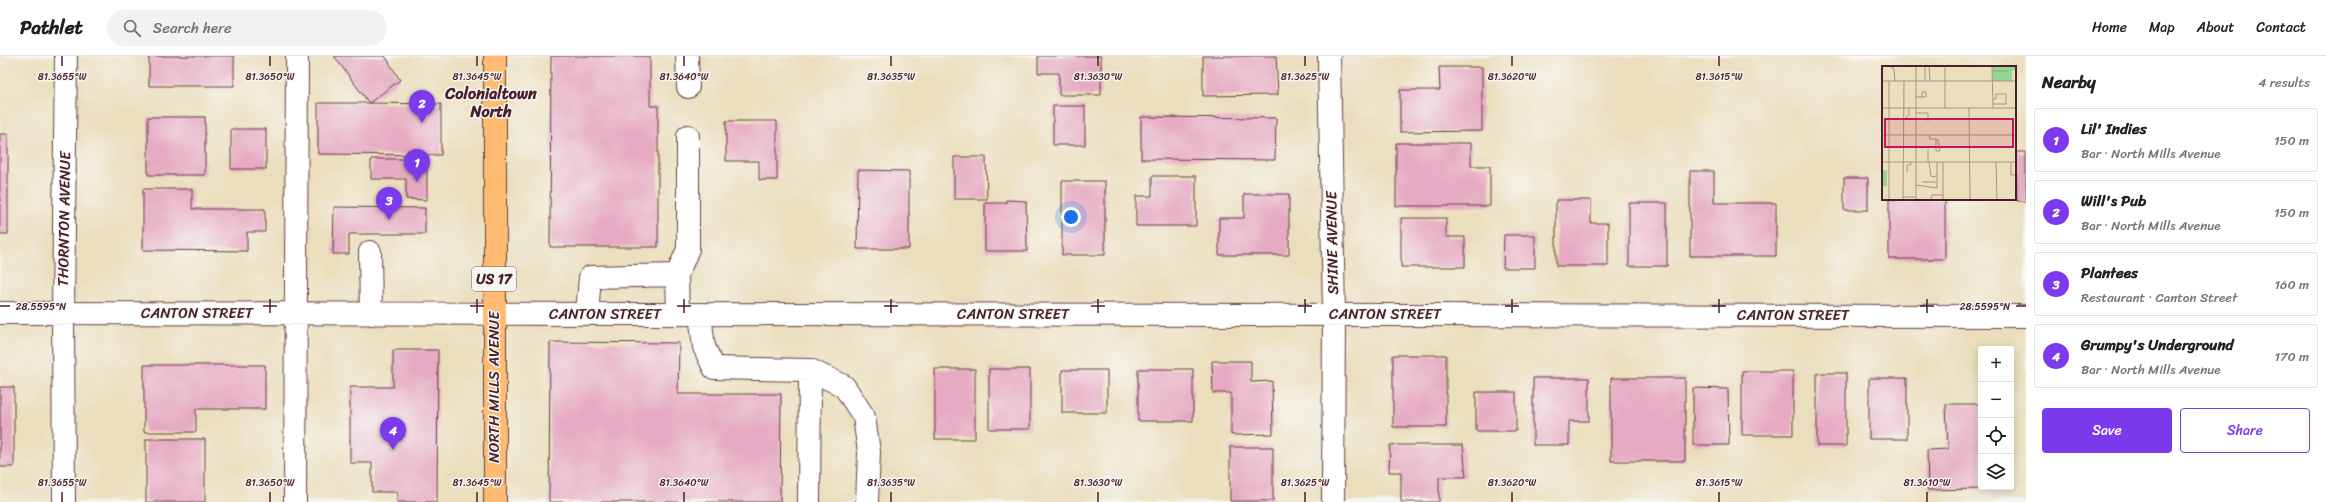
<!DOCTYPE html>
<meta charset="utf-8">
<style>
body{margin:0;font-family:Sriracha,sans-serif;background:#f2f2f2;color:#202124}
.controls{position:absolute;right:12px;bottom:12px;display:grid;overflow:hidden;border-radius:4px;box-shadow:0 2px 10px #0003}
.controls button{width:36px;height:36px;display:grid;place-items:center;padding:0;border:0;border-bottom:1px solid #e0e0e0;background:#fff;color:#202124;font:20px sans-serif}
.you{position:absolute;left:1071px;top:161px;width:14px;height:14px;margin:-10px;border:3px solid #fff;border-radius:50%;background:#1a73e8;box-shadow:0 0 0 6px #1a73e833}
.badge{display:grid;place-items:center;width:26px;height:26px;border-radius:50%;background:#7c3aed;color:#fff;font-size:13px;font-weight:700}
.pin{position:absolute;translate:-50% -33px;filter:drop-shadow(0 1px 2px #0008)}
.pin::after{content:'';position:absolute;top:21px;width:14px;height:12px;background:inherit;clip-path:polygon(0 0,100% 0,50% 100%)}
.list{margin:0;padding:0;list-style:none}
h2{display:flex;justify-content:space-between;align-items:center;height:52px;margin:0;padding:0 16px;font-size:17px}
h2 small{font-size:13px;font-weight:400;color:#757577}
.list li{display:grid;grid-template-columns:26px 1fr auto;gap:12px;align-items:center;box-sizing:border-box;height:64px;margin:0 8px 8px;padding:0 8px;border:1px solid #e0e0e0;border-radius:4px}
.list b{display:block;font-size:15px;white-space:nowrap}
.list p{margin:0;font-size:13px;white-space:nowrap;color:#757577}
.list em{font-size:13px;font-style:normal;color:#757577}
.actions{display:flex;gap:8px;padding:12px 16px}
.actions a{flex:1;padding:9px 0;border:1px solid #7c3aed;border-radius:4px;text-align:center;font-size:14px;color:#7c3aed}
.actions .main{background:#7c3aed;color:#fff}
.icon{flex:none;width:22px;height:22px;fill:none;stroke:currentColor;stroke-width:2;stroke-linecap:round;stroke-linejoin:round}
.map{position:relative;flex:none;width:2026px;height:446px;overflow:hidden}
header{display:flex;align-items:center;gap:24px;box-sizing:border-box;height:56px;padding:0 20px;background:#fff;border-bottom:1px solid #e0e0e0}
header strong{font-size:19px}
nav{display:flex;gap:22px;margin-inline-start:auto;font-size:14px}
.search{width:280px;height:36px;background:#f2f2f2;display:flex;align-items:center;gap:10px;box-sizing:border-box;padding:0 14px;border-radius:22px;color:#757577;font-size:15px}
main{display:flex}
aside{flex:1;background:#fff}
.map>svg:first-child{display:block}
.building{fill:#e6abc2}
.lines{fill:none;stroke-linecap:round;stroke-linejoin:round}
.minor-casing{stroke:#623c41;stroke-width:24}
.major-casing{stroke:#623c41;stroke-width:24}
.minor{stroke:#fff;stroke-width:22}
.major{stroke:#febb71;stroke-width:22}
.ticks{fill:none;stroke:#4a1f2b;stroke-width:1.5}
.labels{text-anchor:middle;stroke-width:3;stroke-linejoin:round;paint-order:stroke}
.shield{fill:#f6f6f2;stroke:#7e6067;stroke-width:1}
.shield-label{font-size:14px;font-weight:bold;fill:#4a1f2b}
.street-label{font-size:15px;fill:#4a1f2b;stroke:#f6f6f2}
.neighbourhood-label{font-size:16px;font-weight:bold;fill:#4a1f2b;stroke:#f6f6f2}
.inset-road{fill:none;stroke:#ab9282;stroke-width:1}
.view{fill:#c2185b;fill-opacity:0.15;stroke:#c2185b;stroke-width:2}
.inset-edge{fill:none;stroke:#4a1f2b;stroke-width:2}
.ticks-label{font-size:10px;text-anchor:middle;fill:#4a1f2b;stroke:#f6f6f2;stroke-width:3;stroke-linejoin:round;paint-order:stroke}
</style>
<header>
<strong>Pathlet</strong>
<div class="search"><svg class="icon" aria-label="search" viewBox="0 0 24 24"><circle cx="10" cy="10" r="6"/><path d="M15 15l6 6"/></svg>Search here</div>
<nav><a>Home</a><a>Map</a><a>About</a><a>Contact</a></nav>
</header>
<main>
<div class="map">
<svg width="2026" height="446" viewBox="0 0 2026 446">
<rect width="100%" height="100%" fill="#f6f6f2"/>
<filter id="ink" filterUnits="userSpaceOnUse"><feTurbulence type="fractalNoise" baseFrequency=".025" numOctaves="2"/><feDisplacementMap in="SourceGraphic" scale="8" xChannelSelector="R" yChannelSelector="G"/><feConvolveMatrix kernelMatrix="1 2 1 2 8 2 1 2 1" color-interpolation-filters="sRGB"/></filter>
<filter id="wash" filterUnits="userSpaceOnUse"><feTurbulence type="fractalNoise" baseFrequency=".012" numOctaves="4" result="noise"/><feDisplacementMap in="SourceGraphic" scale="16" xChannelSelector="R" yChannelSelector="G"/><feGaussianBlur stdDeviation="0.9" result="paint"/><feColorMatrix in="noise" values="0 0 0 0 0 0 0 0 0 0 0 0 0 0 0 0 0 1.4 0 .05"/><feComposite in="paint" operator="in"/></filter>
<g filter="url(#wash)">
<rect width="100%" height="100%" fill="#ebdebc"/>
<g id="blocks">
<!-- building -->
<path class="building" d="M149 0H234V30H149Z
M334 0H385L400 24 369 47 441 48V99L318 98V47H369Z
M551 0H650V50H658V191H550Z
M1038 0H1101V39H1059V17H1038Z
M1203 0H1276L1278 39 1203 40Z
M1439 11H1482V75L1400 76V34H1440Z
M1053 50H1085V89H1053Z
M148 61H205V119H148Z
M1141 61 1276 62 1275 104 1141 103Z
M726 65H777V124H759V105H726Z
M231 73H266V113H231Z
M0 78H8V178H0Z
M1396 87H1471V110H1490V150H1396Z
M2016 96H2026V145H2017Z
M954 101H986L987 143H954Z
M371 103H408V109H427V144L406 143V123H371Z
M858 114 909 115V193H857Z
M1690 115H1714V147H1776V200H1690Z
M1152 120H1196V170H1136V140H1152Z
M1844 122H1868V154H1844Z
M1062 125H1105V199H1062Z
M143 133H192V153H265V176H247V195L143 194Z
M1244 138H1289V199H1219V162H1244Z
M1889 143H1945V203H1889Z
M1006 144 1026 145 1027 195H985V147H1006Z
M1556 144H1591V167H1608V210H1556Z
M1629 147H1667V210H1629Z
M334 151 425 152V178H349V198H333Z
M1401 162H1446V181H1465V211H1401Z
M1504 179H1535V212H1503Z
M550 286 679 287 678 338H781L780 446H549Z
M393 294H438L437 446H397V436H372V407H350V331H393Z
M1393 299H1446V371H1393Z
M1212 305H1251V326L1272 325 1273 378 1231 379V337H1213Z
M144 309H265V353H196V376H144Z
M935 313H975V383H935Z
M989 313H1030V373H989Z
M1138 313H1193V365H1138Z
M1062 314H1107V357H1062Z
M1742 315H1793V379H1742Z
M1817 317H1846V390H1817Z
M1533 322H1589V365H1569V389H1533Z
M1611 322H1685V405H1611Z
M1869 322H1907V383H1869Z
M0 331H14V411H0Z
M1693 332 1728 333 1729 389H1693Z
M1476 336H1516V375H1476Z
M1946 348H1981V431H1984V433L1928 434 1927 394 1948 393Z
M146 383H205V446H146Z
M1390 389H1463L1466 421H1439V446H1401V416H1389Z
M1230 391H1273V445H1230Z"/>
</g>
</g>
<g filter="url(#ink)">
<use href="#blocks" fill-opacity="0" stroke="#623c41" stroke-width="1"/>
<g class="lines">
<defs>
<path id="minor" d="M687 0 688 31
M1329 0 1334 258 1333 446
M370 196 371 258
M677 219 688 193V80
M0 257 2026 260
M587 258 590 221 677 219 678 258
M700 258 704 291 714 312 810 314 844 330 864 361 869 396 867 446
M64 446 63 257 66 0
M295 446 297 0
M809 446 810 314"/>
<path id="major" d="M495 446V0"/>
</defs>
<!-- minor casing -->
<use href="#minor" class="minor-casing"/>
<!-- major casing -->
<use href="#major" class="major-casing"/>
<!-- minor -->
<use href="#minor" class="minor"/>
<!-- major -->
<use href="#major" class="major"/>
</g>
</g>
<!-- ticks -->
<path class="ticks" d="M62 0V10M270 0V10M477 0V10M684 0V10M891 0V10M1098 0V10M1305 0V10M1512 0V10M1719 0V10M270 243V257M477 243V257M684 243V257M891 243V257M1098 243V257M1305 243V257M1512 243V257M1719 243V257M1927 243V257M0 250H10M263 250H277M470 250H484M677 250H691M884 250H898M1091 250H1105M1298 250H1312M1505 250H1519M1712 250H1726M1920 250H1934M2016 250H2026M62 436V446M270 436V446M477 436V446M684 436V446M891 436V446M1098 436V446M1305 436V446M1512 436V446M1719 436V446M1927 436V446"/>
<g class="labels">
<!-- shield labels -->
<rect class="shield" x="472" y="211" width="44" height="24" rx="3"/>
<g class="shield-label">
<text x="494" y="228">US 17</text>
</g>
<!-- street labels -->
<g class="street-label">
<text transform="translate(64 163) rotate(-89)" y="5">THORNTON AVENUE</text>
<text transform="translate(1332 187) rotate(-91)" y="5">SHINE AVENUE</text>
<text x="197" y="262">CANTON STREET</text>
<text x="605" y="263">CANTON STREET</text>
<text x="1013" y="263">CANTON STREET</text>
<text x="1385" y="263">CANTON STREET</text>
<text x="1793" y="264">CANTON STREET</text>
<text transform="translate(494 331) rotate(-90)" y="5">NORTH MILLS AVENUE</text>
</g>
<!-- neighbourhood labels -->
<g class="neighbourhood-label">
<text x="491" y="43">Colonialtown<tspan x="491" dy="18">North</tspan></text>
</g>
</g>
<!-- overview -->
<g transform="translate(1882 10)">
<rect width="134" height="134" fill="#ebdebc"/>
<path d="M110 0H134V4L130 5V15H111ZM0 104H5V120H0Z" fill="#92d892"/>
<path class="inset-road" d="M8 0 12 3 13 15M47 0 48 15M63 0V42M110 0 111 42M111 5H126M0 15H134M43 15V0M34 31H44V26H40V31M111 33H114V28H124V38H111M0 42H134M87 42 88 134M34 47H46V55M22 53 27 49V42M0 69H134M47 69 48 73H54L56 74 58 85H54V73M0 96H134M46 96V83M47 96 49 110 52 111 55 109V96M61 96V134M114 96 115 134M129 96V109H134M25 106V99H29V96M40 116H55M34 119 55 122V109M21 131H34M34 133 46 134M7 134V15M21 134 22 15M34 134V0M49 134 50 129H61"/>
<path class="view" d="M3 53H131V81H3Z"/>
<rect width="134" height="134" class="inset-edge"/>
</g>
<g class="ticks-label">
<text x="62" y="24">81.3655°W</text>
<text x="270" y="24">81.3650°W</text>
<text x="477" y="24">81.3645°W</text>
<text x="684" y="24">81.3640°W</text>
<text x="891" y="24">81.3635°W</text>
<text x="1098" y="24">81.3630°W</text>
<text x="1305" y="24">81.3625°W</text>
<text x="1512" y="24">81.3620°W</text>
<text x="1719" y="24">81.3615°W</text>
<text x="41" y="254">28.5595°N</text>
<text x="1985" y="254">28.5595°N</text>
<text x="62" y="430">81.3655°W</text>
<text x="270" y="430">81.3650°W</text>
<text x="477" y="430">81.3645°W</text>
<text x="684" y="430">81.3640°W</text>
<text x="891" y="430">81.3635°W</text>
<text x="1098" y="430">81.3630°W</text>
<text x="1305" y="430">81.3625°W</text>
<text x="1512" y="430">81.3620°W</text>
<text x="1719" y="430">81.3615°W</text>
<text x="1927" y="430">81.3610°W</text>
</g>
</svg>
<div class="controls">
<button>+</button>
<button>−</button>
<button><svg class="icon" aria-label="locate" viewBox="0 0 24 24"><circle cx="12" cy="12" r="6"/><path d="M12 2v4M12 18v4M2 12h4M18 12h4"/></svg></button>
<button><svg class="icon" aria-label="layers" viewBox="0 0 24 24"><path d="M12 4l9 5-9 5-9-5zM3 14l9 5 9-5"/></svg></button>
</div>
<div class="you"></div>
<div class="pin badge" style="left:417px;top:126px">1</div>
<div class="pin badge" style="left:422px;top:67px">2</div>
<div class="pin badge" style="left:389px;top:164px">3</div>
<div class="pin badge" style="left:393px;top:394px">4</div>
</div>
<aside>
<h2>Nearby<small>4 results</small></h2>
<ul class="list">
<li><span class="badge">1</span><div><b>Lil' Indies</b><p>Bar · North Mills Avenue</p></div><em>150 m</em></li>
<li><span class="badge">2</span><div><b>Will's Pub</b><p>Bar · North Mills Avenue</p></div><em>150 m</em></li>
<li><span class="badge">3</span><div><b>Plantees</b><p>Restaurant · Canton Street</p></div><em>160 m</em></li>
<li><span class="badge">4</span><div><b>Grumpy's Underground</b><p>Bar · North Mills Avenue</p></div><em>170 m</em></li>
</ul>
<div class="actions"><a class="main">Save</a><a>Share</a></div>
</aside>
</main>
